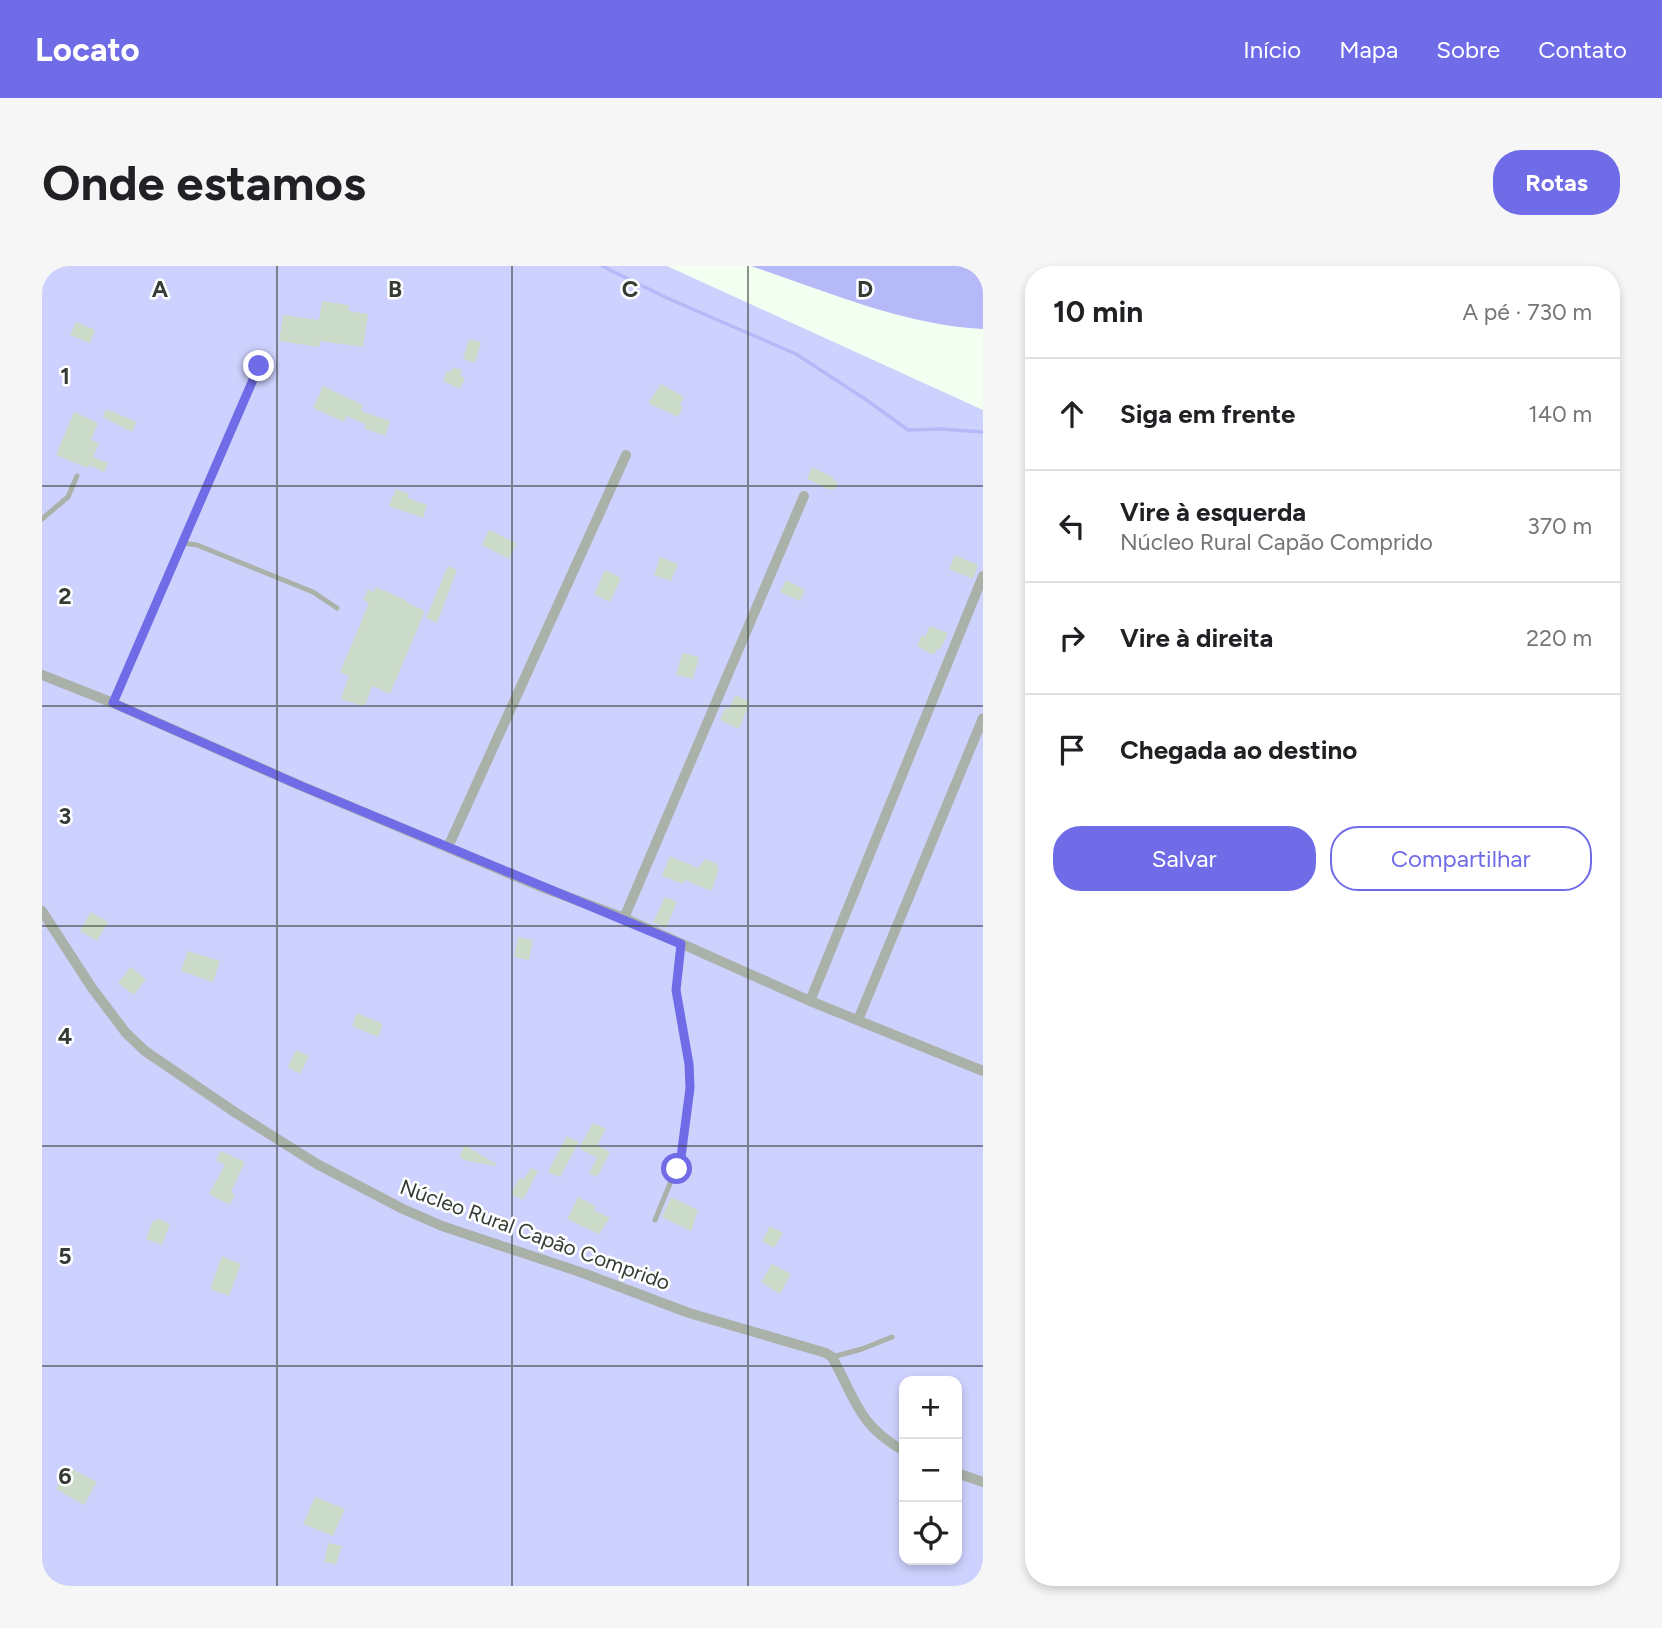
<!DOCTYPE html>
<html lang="pt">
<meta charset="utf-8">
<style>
body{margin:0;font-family:Figtree,sans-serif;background:#f6f6f6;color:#202124}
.controls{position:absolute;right:21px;bottom:21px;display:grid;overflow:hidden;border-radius:14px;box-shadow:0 4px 10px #0003}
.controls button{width:63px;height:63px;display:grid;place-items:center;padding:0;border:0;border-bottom:2px solid #e0e0e0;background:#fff;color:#202124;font:35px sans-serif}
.stop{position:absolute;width:21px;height:21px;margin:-16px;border:5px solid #706ce7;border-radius:50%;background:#fff}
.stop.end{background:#706ce7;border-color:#fff;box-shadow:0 2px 7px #0008}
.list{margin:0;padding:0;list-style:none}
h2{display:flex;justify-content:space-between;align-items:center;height:91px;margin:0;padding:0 28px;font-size:30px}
h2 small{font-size:23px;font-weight:400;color:#757577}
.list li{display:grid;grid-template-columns:46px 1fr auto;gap:21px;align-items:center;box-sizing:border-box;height:112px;padding:0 28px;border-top:2px solid #e0e0e0}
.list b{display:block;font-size:26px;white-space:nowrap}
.list p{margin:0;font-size:23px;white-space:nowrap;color:#757577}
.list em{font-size:23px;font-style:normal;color:#757577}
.actions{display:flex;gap:14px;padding:21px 28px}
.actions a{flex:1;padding:16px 0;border:2px solid #706ce7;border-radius:28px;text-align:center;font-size:24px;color:#706ce7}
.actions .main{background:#706ce7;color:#fff}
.icon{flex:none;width:38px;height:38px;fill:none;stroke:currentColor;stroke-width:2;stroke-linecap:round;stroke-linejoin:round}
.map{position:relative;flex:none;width:941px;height:1320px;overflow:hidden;border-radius:28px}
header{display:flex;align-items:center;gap:42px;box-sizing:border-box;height:98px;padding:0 35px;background:#706ce7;color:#fff}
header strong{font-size:33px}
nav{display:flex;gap:38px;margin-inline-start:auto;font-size:24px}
.intro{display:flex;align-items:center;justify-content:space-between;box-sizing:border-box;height:168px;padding:0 42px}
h1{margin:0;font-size:49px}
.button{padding:18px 32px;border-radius:28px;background:#706ce7;color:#fff;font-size:24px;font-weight:700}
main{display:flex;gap:42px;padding:0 42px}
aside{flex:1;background:#fff;border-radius:28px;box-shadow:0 4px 10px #0003}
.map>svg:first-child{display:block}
.green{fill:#cdd1fd;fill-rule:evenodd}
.water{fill:#b5b9f7}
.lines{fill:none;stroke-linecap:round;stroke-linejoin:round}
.stream{stroke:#b5b9f7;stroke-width:3.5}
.building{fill:#ccdccb}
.lane{stroke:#aab1a9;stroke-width:5}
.street{stroke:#aab1a9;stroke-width:10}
.route{stroke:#706ce7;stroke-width:9}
.grid{fill:none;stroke:#353c35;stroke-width:2;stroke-opacity:0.55}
.labels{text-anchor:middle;stroke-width:5;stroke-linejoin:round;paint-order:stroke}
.street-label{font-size:21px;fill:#353c35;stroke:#fff}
.grid-label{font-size:23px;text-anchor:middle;font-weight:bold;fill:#353c35;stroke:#fff;stroke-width:5;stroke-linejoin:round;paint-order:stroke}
</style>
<header>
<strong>Locato</strong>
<nav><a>Início</a><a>Mapa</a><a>Sobre</a><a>Contato</a></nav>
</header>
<div class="intro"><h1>Onde estamos</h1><a class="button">Rotas</a></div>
<main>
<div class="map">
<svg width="941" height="1320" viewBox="0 0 941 1320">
<rect width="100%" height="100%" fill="#f2fff1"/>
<!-- green -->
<path class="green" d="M0 0H625L941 144V1320H0ZM862 1115H915V1294H862Z"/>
<!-- water -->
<path class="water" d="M709 0H941V63C861 59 784 25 709 0Z"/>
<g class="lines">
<!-- stream -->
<path class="stream" d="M560 0 625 32 754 88 826 135 866 164 899 163 941 166"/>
</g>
<!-- building -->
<path class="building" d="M280 35 307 39V45L326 48 321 81 278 75 277 81 237 75 241 49 277 54Z
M34 56 53 64 48 77 28 69Z
M427 73 439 76 433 97 421 93Z
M411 101 420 104 418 109 423 112 418 123 401 115 405 105 409 106Z
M619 118 642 131 638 140 641 141 636 151 606 137Z
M281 120 321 139 319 145 348 155 343 170 322 162 323 158 305 150 302 156 271 142Z
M64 143 95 156 90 166 61 151Z
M32 146 56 157 49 174 57 177 51 191 66 197 62 206 47 199 46 202 14 189Z
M770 201 792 212 791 214 796 216 793 223H785L765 213Z
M354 223 367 228 366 232 385 239 381 252 347 240Z
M447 264 475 277 467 293 440 279Z
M913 289 936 299 931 313 907 303Z
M618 291 636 298 629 315 612 309Z
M406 300 415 304 395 357 384 352Z
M563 304 579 312 568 336 552 328Z
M744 314 763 324 758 335 738 326Z
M334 321 364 334V336L383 345 348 428 330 420 324 438 322 437 321 440 299 433 307 410 298 406 327 337 321 334 326 323 332 326Z
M888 360 906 367 898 384 895 382 893 388H889L875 380 880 369 883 371Z
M640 387 657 391 651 413 634 409Z
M693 429 708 436 697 463 678 454 683 442 687 443Z
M628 590 656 602 663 593 676 598 675 603 677 604 669 625 643 614 641 618 620 610Z
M623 631 635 636 624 662 611 656Z
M49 646 66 656 55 675 38 665Z
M476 671 491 674 487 694 472 691Z
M146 685 178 695 171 716 139 705Z
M89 701 104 713 92 729 76 717Z
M315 747 341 758 336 771 310 760Z
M254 784 267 790 258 808 246 801Z
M551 857 564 863 555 879 568 886 555 911 547 907 555 892 537 882Z
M525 870 537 876 518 911 506 906Z
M423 879 454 898V900L422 894 417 891Z
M179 885 203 896 189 926 193 928 188 939 167 928 183 899 174 894Z
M489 902 496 905 481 934 469 928 477 912 482 913Z
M536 931 554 940 552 944 568 952 557 968 525 953Z
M629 931 656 944 649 965 620 951Z
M117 953 128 958 120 979 104 973 111 955Z
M728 960 741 967 732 982 720 975Z
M180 990 199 998 187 1030 168 1023Z
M730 998 749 1008 738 1028 719 1016Z
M26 1201 55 1216 42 1239 14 1223Z
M273 1231 303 1243 291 1270 261 1258Z
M286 1277 300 1280 294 1298 282 1296Z"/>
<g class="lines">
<!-- lane -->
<path class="lane" d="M0 253 26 231 35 210
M141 277 155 279 271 326 295 342
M71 437 217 100
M613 954 639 891 647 822V798L634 724 639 678
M790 1091 820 1083 850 1071"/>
<!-- street -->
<path class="street" d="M0 409 71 437 257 519 497 620 582 652 768 735 941 805
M406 581 584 189
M0 645 50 722 84 767 103 785 194 847 275 898 361 943 400 960 541 1007 647 1047 784 1087 790 1091C814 1134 816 1159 862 1185
M582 652 762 230
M768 735 941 310
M816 754 941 452
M915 1207 941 1216"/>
</g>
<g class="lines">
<!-- route -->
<path class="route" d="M217 100 71 437 257 519 639 678 634 724 647 798 648 822 639 891 635 903"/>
</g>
<!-- grid -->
<path class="grid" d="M235 0V1320M470 0V1320M706 0V1320M0 220H941M0 440H941M0 660H941M0 880H941M0 1100H941"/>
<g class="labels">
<!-- street labels -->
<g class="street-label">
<text transform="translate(493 969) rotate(20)" y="7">Núcleo Rural Capão Comprido</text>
</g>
</g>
<g class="grid-label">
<text x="118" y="31">A</text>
<text x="353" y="31">B</text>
<text x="588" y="31">C</text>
<text x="823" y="31">D</text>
<text x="23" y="118">1</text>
<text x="23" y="338">2</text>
<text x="23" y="558">3</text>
<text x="23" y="778">4</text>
<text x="23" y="998">5</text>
<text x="23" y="1218">6</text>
</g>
</svg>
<div class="controls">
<button>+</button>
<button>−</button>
<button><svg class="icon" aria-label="locate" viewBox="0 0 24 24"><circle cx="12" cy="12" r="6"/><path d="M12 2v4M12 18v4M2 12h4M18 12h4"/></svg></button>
</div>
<div class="stop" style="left:635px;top:903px"></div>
<div class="stop end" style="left:217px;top:100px"></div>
</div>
<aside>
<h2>10 min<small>A pé · 730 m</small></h2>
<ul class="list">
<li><svg class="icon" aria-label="ahead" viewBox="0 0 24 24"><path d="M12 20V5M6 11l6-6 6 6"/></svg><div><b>Siga em frente</b></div><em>140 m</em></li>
<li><svg class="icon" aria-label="left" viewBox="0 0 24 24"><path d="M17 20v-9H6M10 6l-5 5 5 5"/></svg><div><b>Vire à esquerda</b><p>Núcleo Rural Capão Comprido</p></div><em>370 m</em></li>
<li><svg class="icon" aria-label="right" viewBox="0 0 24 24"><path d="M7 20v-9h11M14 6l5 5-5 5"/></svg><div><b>Vire à direita</b></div><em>220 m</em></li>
<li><svg class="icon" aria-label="arrive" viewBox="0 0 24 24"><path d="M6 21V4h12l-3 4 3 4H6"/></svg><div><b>Chegada ao destino</b></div></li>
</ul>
<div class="actions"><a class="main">Salvar</a><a>Compartilhar</a></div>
</aside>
</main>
